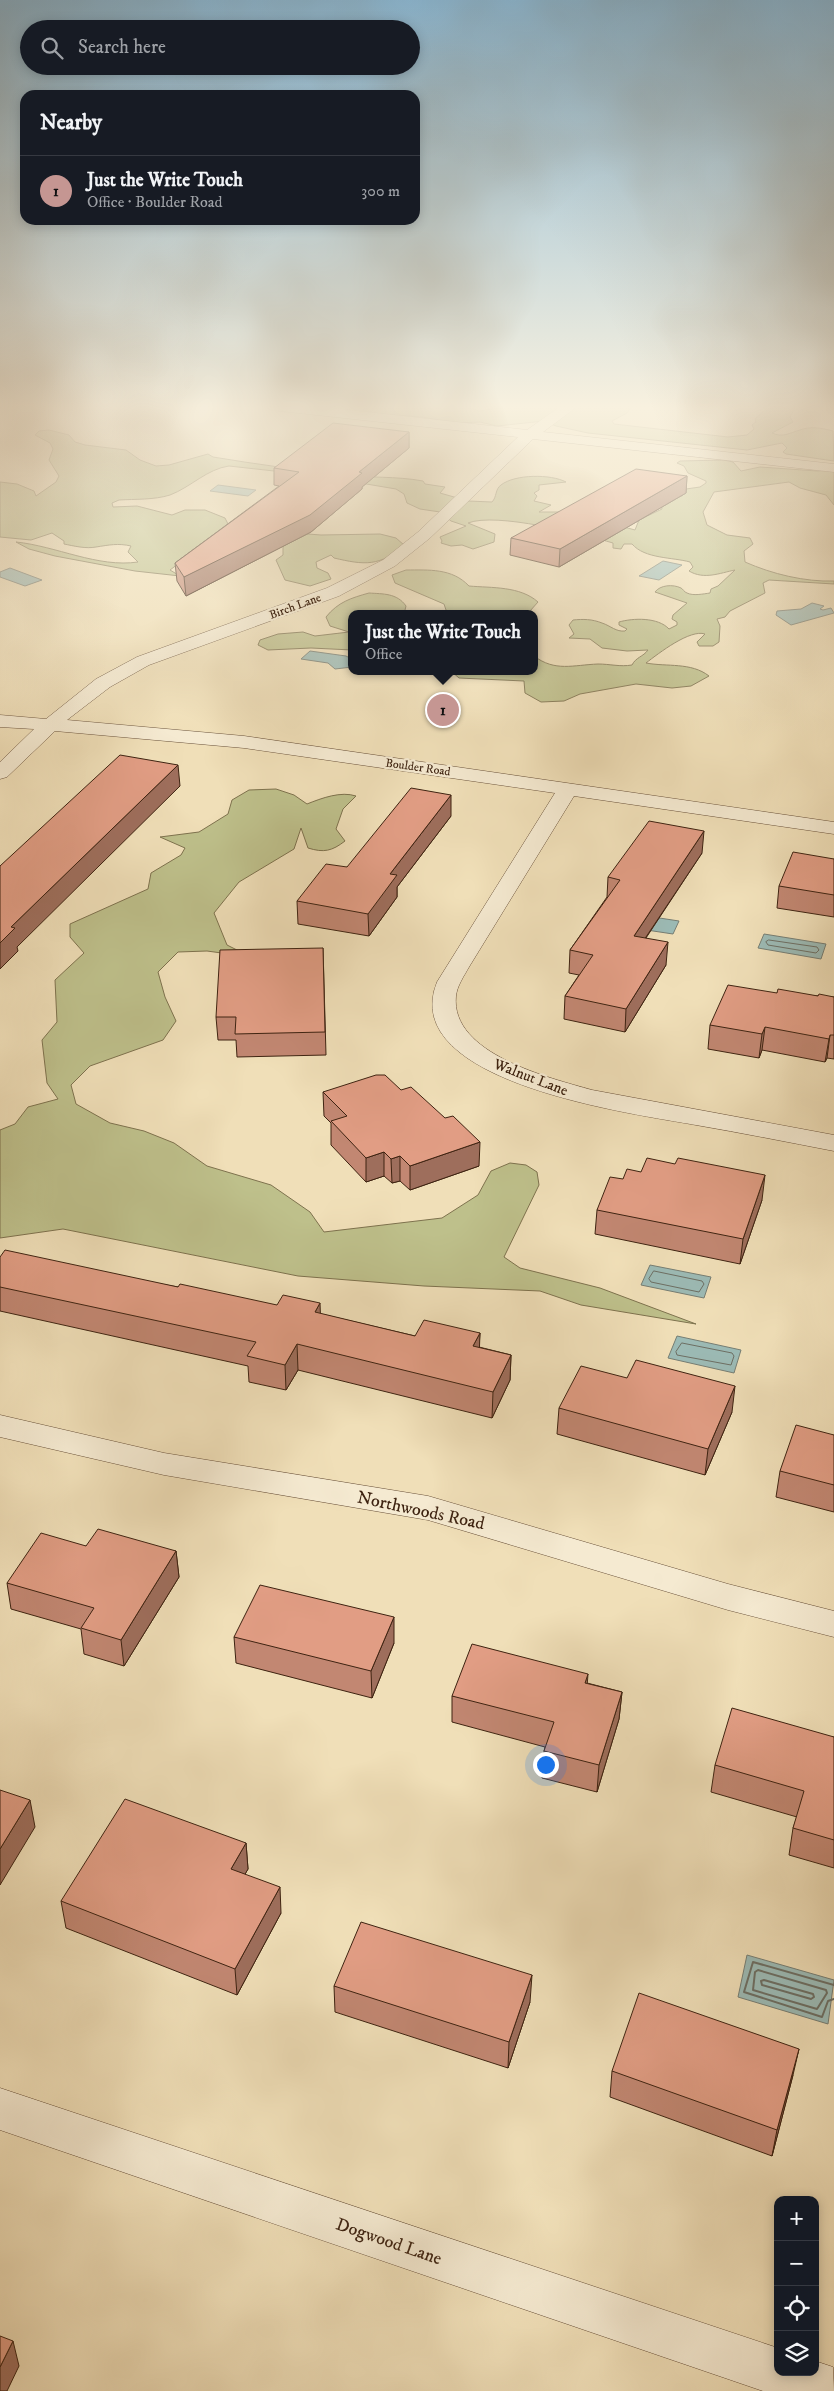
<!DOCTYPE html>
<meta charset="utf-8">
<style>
body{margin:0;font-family:"IM FELL DW Pica",serif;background:#242831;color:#f1f3f6}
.controls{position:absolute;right:15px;bottom:15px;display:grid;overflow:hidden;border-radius:10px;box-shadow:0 2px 12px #0003}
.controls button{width:45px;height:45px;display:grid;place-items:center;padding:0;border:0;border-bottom:1px solid #363941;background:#171b24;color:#f1f3f6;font:25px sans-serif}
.you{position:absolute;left:545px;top:1764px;width:18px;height:18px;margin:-12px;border:4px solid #fff;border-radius:50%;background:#1a73e8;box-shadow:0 0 0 8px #1a73e833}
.badge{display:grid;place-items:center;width:32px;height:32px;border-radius:50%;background:#c59692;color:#111;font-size:16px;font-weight:700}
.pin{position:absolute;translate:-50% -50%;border:2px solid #fff;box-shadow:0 1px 5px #0006}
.popup{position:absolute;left:348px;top:610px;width:190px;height:65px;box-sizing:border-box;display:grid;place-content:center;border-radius:10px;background:#171b24;filter:drop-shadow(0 1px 4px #0005);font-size:16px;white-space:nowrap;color:#9ea1a6}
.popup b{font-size:19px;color:#f1f3f6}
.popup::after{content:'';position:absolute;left:50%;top:100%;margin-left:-10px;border:10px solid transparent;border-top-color:#171b24}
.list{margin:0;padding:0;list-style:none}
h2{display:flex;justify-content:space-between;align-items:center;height:65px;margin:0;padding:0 20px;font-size:21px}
h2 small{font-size:16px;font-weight:400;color:#9ea1a6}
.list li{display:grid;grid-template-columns:32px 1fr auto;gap:15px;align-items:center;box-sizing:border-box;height:70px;padding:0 20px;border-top:1px solid #363941}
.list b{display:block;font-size:19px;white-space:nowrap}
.list p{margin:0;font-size:16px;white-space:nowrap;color:#9ea1a6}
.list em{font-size:16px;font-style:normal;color:#9ea1a6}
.icon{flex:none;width:28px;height:28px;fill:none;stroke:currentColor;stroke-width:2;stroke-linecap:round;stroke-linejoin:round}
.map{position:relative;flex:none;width:834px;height:2391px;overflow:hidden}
.search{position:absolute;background:#171b24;box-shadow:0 2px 12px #0003;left:20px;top:20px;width:400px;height:55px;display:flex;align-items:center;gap:12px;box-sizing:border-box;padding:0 18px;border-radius:28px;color:#9ea1a6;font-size:19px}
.panel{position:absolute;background:#171b24;box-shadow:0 2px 12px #0003;left:20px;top:90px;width:400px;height:135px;border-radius:15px}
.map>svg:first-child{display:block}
.green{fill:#bec08b;stroke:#7e724e}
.water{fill:#9cbbb6;stroke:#767e74}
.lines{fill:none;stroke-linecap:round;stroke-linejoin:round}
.shore-far1{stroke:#6d6f64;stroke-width:1}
.shore{stroke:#6d6f64;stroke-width:2}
.minor-casing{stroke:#6a523b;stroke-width:1}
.minor{fill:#f5ead1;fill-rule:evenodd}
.wall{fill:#c28772;stroke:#3e2311}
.shaded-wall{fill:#9e6e5c;stroke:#3e2311}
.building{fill:#e19d84;stroke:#3e2311}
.labels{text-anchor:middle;stroke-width:4.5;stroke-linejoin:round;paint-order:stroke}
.far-street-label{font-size:12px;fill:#3e2311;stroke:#f5ead1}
.street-label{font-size:15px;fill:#3e2311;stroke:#f5ead1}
.near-street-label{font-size:18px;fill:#3e2311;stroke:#f5ead1}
</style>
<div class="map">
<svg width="834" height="2391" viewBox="0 0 834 2391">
<rect width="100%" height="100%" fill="#f0dfb8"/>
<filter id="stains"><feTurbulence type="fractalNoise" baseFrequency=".004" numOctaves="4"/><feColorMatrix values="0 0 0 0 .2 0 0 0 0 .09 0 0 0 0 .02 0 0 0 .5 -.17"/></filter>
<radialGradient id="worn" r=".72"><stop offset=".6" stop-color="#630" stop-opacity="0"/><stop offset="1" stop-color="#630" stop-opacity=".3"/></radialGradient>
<!-- green -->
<path class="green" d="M365 406H466L479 411 508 406H631L627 413 612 421 614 424 728 437 747 435 754 429 752 425 756 422 755 419 769 406H796L790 417 793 422 772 433C783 438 789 433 800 430 810 426 822 428 833 431L834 461 786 454 783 452 787 448 782 443 747 450 588 433 556 426 544 421 497 426 480 422 457 423 422 417 366 413 363 410Z
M49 430 69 435 75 442 85 445 126 450 140 460 156 466 169 465 208 454 213 457C255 464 299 470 342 475 369 478 396 476 423 481L425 484 445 487 440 493 468 501 492 502C497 497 495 489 501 485 515 474 551 474 566 482L539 485V490L534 493 537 496 534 501 551 505 539 512H570L635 530 639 520 662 509 661 505 676 496H682L686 489 700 487 706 483V481L688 473 684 466 677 463 680 461 724 460 733 462 741 471 760 467 817 471 834 470V505L826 495 800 488 789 482 714 492 703 512 707 525 727 535 750 538 753 544 744 551 745 562C772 574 805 582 834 581V584L769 580 763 583 765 593 730 611 725 617 717 619 720 626 719 642 713 646H699L697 642 705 634C690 629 659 653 646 663 667 667 691 662 709 676L691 686 672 688 636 684 580 694 564 701 541 702 525 693 524 681 459 678 451 671H534V656C555 672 573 665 598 664 610 664 620 667 632 665 636 657 643 657 648 650L627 651 602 648 590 639 569 638 574 634 569 625 573 620C583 619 592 619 602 623 611 626 616 632 625 631L627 629 619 625V622C633 618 658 617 669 629L677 625V622L672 619 673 615 687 603 655 592C660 585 673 584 681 588 683 589 684 592 687 593 693 596 703 594 710 593L711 589 718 586 735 570C720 573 704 580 689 571L693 567 690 562C672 557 645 559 632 544H624L621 549 613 548V543C582 534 496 512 468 523L495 534 494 542 473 549 462 545 451 546 441 543 442 541 440 537 466 526 451 521 440 512 420 509 407 503 404 494 396 489 319 476 229 466C207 469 191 487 170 495 154 500 135 499 119 500L112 503 113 507 137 506 172 515 185 510H205L225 518 230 528 321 535 380 534 396 538 404 545C380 567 364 565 334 558L331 555 316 562 317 568 328 573 331 579 310 586 285 580 276 560 283 555V543L178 564 170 570 180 576 135 571 55 556 29 549 16 542C56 546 98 568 138 562L128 552 131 546C118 543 109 545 96 547 86 549 74 546 64 544V541L52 533 31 540 0 537V482L17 484 34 491 36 496 56 482 59 476 49 460 53 449 50 443 35 435 39 431Z
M406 570C429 570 452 568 469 586 492 588 520 586 538 602L530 611 512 614H451L446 610 444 604 395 583 392 575Z
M369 593C383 594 397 593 406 606L404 614H352V650L311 648 268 650 258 645 260 640 278 634 303 632 315 636 349 632 330 626 326 617C338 602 351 598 369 593Z
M276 789 294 795 307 804C322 798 341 791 356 796L343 809 336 829 345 841C332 851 324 853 308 848L301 828 294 849 239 882 214 913 227 945 251 957 207 951 178 952 158 972 165 997 176 1021 163 1040 90 1066 71 1085 76 1104 110 1123 144 1131 174 1143 207 1166 271 1185 310 1212 324 1232 442 1218 478 1195 491 1171 510 1163 526 1165 537 1172 539 1185 504 1257 520 1268 600 1288 696 1324 581 1305 540 1291 424 1286 298 1276 63 1229 0 1238V1130L15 1124 28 1107 58 1099 47 1083 42 1040 57 1022 55 980 84 953 70 937V924L148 889 151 873 181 855 185 848 160 837 199 832 228 814 232 800 249 790Z"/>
<!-- water -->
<path class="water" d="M218 485 256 490 248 496 210 491Z
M663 561 682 565 659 580 639 576Z
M10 568 42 580 25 586 0 577V572Z
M812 603 824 606 820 609 823 610 831 608 834 613 791 625 776 615 777 611 801 609Z
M310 651 346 656 352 659V667L335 669 328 663 301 659Z
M627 913 679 921 673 934 620 926Z
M764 934 826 944 821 959 758 948Z
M650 1265 711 1277 704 1298 641 1285Z
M677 1336 741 1350 734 1373 668 1358Z
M747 1955 834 1980 828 2024 738 1997Z"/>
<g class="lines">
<!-- shore-far1 -->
<path class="shore-far1" d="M769 940 817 947 819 950 816 953 768 945 766 942Z
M654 1271 702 1281 704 1284 699 1292 651 1282 649 1279Z
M682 1343 732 1353 734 1356 731 1365 677 1355 676 1352Z"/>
<!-- shore -->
<path class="shore" d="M758 1970 826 1990 827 1993 817 2009 753 1990 755 1972Z
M764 1980 813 1994 814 1997 811 1999 762 1985 761 1981Z
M834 1985 753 1962 744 1992 822 2017 828 2001 834 1999"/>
<defs>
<path id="minor" d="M264 406H313L527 430 561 406H578L543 432 834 464V472L533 439 430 538 395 566 339 596 149 665 110 687 67 720 244 736 834 822V834L574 796 469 967C464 976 457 986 456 996 450 1054 550 1078 592 1090L834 1135V1151C788 1142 742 1133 696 1125 636 1114 396 1083 437 982L555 793 244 748 55 731 7 777 0 779V762L34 729 0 727V715L46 719 96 679 137 657 327 588 383 560 418 532 518 437 271 410Z
M0 1415 164 1453 428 1496 728 1584 834 1611V1637L728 1610 428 1520 164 1475 0 1437Z
M0 2088 778 2348V2372H815V2361L833 2367 834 2391H763L0 2130Z"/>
</defs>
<!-- minor casing -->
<use href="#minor" class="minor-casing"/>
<!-- minor -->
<use href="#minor" class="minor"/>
</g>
<!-- wall -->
<path class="wall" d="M409 432V448L362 487V489L311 532 186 596 177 581 175 563 279 486 274 485V468Z
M687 476 686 493 559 567 510 555 511 538Z
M451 816 397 887V897L369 936 298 924 297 901 347 867Z
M702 853 646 938 666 965 625 1032 564 1019 565 996 579 975 569 973 570 950 607 897 608 877Z
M834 859V917L777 908 779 886Z
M323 948 326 1055 237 1057 236 1040H218L216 1017Z
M777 993 834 997V1059L827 1058 825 1062 762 1050 759 1058 708 1049 710 1025Z
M323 1092 479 1166 410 1190 400 1181 392 1183 384 1176 366 1182 331 1145V1123L324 1116Z
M623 1179 762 1200 740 1264 595 1234 597 1210Z
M0 1257 178 1287 321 1314 415 1336 480 1333 479 1347 511 1355 510 1380 492 1418 298 1370 286 1390 249 1382 248 1366 0 1311Z
M559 1408 732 1412 705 1475 557 1434Z
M834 1435V1512L776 1497 780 1471Z
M86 1546 176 1551 179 1577 124 1666 84 1654 81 1629 11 1609 7 1583Z
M234 1637 394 1643 372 1698 236 1663Z
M587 1683 622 1692 619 1719 597 1792 542 1778 544 1751 545 1747 452 1722V1696Z
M834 1737V1868L789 1855 793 1828 797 1817 711 1792 715 1765Z
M246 1843 248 1869 245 1874 281 1913 237 1995 66 1928 61 1901Z
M334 1986 530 2002 508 2068 335 2012Z
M612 2071 793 2075 772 2156 610 2097Z"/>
<!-- shaded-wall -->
<path class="shaded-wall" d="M409 432V448L362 487V489L311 532 186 596 184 577 359 472Z
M687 476 686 493 559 567 560 549Z
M178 765 180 786 17 947 18 951 0 969V943L11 927Z
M451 795V816L397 887V897L369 936 368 914 390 874Z
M704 831 702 853 632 958 634 936Z
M668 942 666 965 625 1032 626 1009Z
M765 1027 762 1050 759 1058 762 1034Z
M830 1035 827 1058 825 1062 829 1039Z
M480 1142 479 1166 410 1190V1166Z
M384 1152V1176L366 1182V1158Z
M400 1156V1181L392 1183 391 1159Z
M765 1175 762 1200 740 1264 743 1239Z
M320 1303 321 1329 315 1312Z
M480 1333 479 1359 473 1346Z
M297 1344 298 1370 286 1390 285 1365Z
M511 1355 510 1380 492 1418 493 1392Z
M735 1386 732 1412 705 1475 708 1449Z
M176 1551 179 1577 124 1666 121 1640Z
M394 1617V1643L372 1698 371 1671Z
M588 1674 586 1700 585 1683Z
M622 1692 619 1719 597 1792 599 1765Z
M30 1800 35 1827 0 1885V1849Z
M246 1843 248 1869 233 1895 231 1869Z
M280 1887 281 1913 237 1995 235 1969Z
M532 1975 530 2002 508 2068 509 2042Z
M799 2049 793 2075 772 2156 777 2130Z
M13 2341 19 2366 7 2391H0V2367Z"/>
<!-- building -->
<path class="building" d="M333 423 409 432 359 472 362 473 310 515 184 577 175 563 299 472 274 468Z
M636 469 687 476 560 549 511 538Z
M120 755 178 765 11 927 15 928 0 943V866Z
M411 788 451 795 390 874 397 875 368 914 297 901 326 864 347 867Z
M649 821 704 831 634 936 668 942 626 1009 565 996 593 955 570 950 620 880 608 877Z
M793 852 834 859V895L779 886Z
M323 948 325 1032 235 1034 236 1017H216L220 950Z
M728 985 777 993 778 989 818 996 819 994 834 997V1035H830L829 1039 765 1027 762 1034 710 1025Z
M376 1075H385L401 1090 411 1087 445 1118 453 1116 480 1142 410 1166 400 1156 391 1159 384 1152 366 1158 331 1121 347 1116 323 1092Z
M647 1158 675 1164 678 1158 765 1175 743 1239 597 1210 610 1177 623 1179 627 1169 641 1172Z
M5 1250 178 1287 180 1284 277 1305 283 1295 320 1303 315 1312 415 1336 424 1320 480 1333 473 1346 511 1355 493 1392 297 1344 285 1365 247 1356 256 1342 0 1287V1257Z
M636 1360 735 1386 708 1449 559 1408 581 1366 627 1378Z
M796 1425 834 1435V1485L780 1471Z
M98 1529 176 1551 121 1640 81 1628 94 1608 7 1583 41 1533 86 1546Z
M260 1585 394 1617 371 1671 234 1637Z
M472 1644 588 1674 585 1683 622 1692 599 1765 544 1751 554 1722 452 1696Z
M732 1708 834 1737V1840L793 1828 804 1791 715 1765Z
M0 1790 30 1800 0 1849Z
M125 1799 246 1843 231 1869 280 1887 235 1969 61 1901Z
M361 1922 532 1975 509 2042 334 1986Z
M639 1993 799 2049 777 2130 612 2071Z
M0 2336 13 2341 0 2367Z"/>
<!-- sky -->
<linearGradient id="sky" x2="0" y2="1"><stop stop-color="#89b7d4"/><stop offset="0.55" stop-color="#f8f1df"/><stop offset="1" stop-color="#f8f1df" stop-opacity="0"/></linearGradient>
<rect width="834" height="741" fill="url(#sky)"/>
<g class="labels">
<!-- far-street labels -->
<g class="far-street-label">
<text transform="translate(295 606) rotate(-20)" y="4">Birch Lane</text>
<text transform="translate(418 767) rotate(8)" y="4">Boulder Road</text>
</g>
<!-- street labels -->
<g class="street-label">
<text transform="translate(531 1077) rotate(21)" y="5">Walnut Lane</text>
</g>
<!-- near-street labels -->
<g class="near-street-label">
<text transform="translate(421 1510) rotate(12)" y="6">Northwoods Road</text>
<text transform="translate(389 2241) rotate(19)" y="6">Dogwood Lane</text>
</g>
</g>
<rect width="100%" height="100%" filter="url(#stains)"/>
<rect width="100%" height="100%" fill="url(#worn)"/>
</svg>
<div class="controls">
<button>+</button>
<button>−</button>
<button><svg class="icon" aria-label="locate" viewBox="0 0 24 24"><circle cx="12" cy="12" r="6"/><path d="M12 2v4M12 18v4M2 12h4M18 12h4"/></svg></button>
<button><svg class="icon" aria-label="layers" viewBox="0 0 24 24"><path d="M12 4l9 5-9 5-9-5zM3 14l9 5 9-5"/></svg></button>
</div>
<div class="you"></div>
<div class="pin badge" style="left:443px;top:710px">1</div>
<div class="popup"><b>Just the Write Touch</b>Office</div>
<div class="search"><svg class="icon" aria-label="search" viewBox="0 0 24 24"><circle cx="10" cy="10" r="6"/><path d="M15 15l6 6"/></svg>Search here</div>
<section class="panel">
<h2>Nearby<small></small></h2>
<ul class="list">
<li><span class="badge">1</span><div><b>Just the Write Touch</b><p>Office · Boulder Road</p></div><em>300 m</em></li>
</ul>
</section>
</div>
